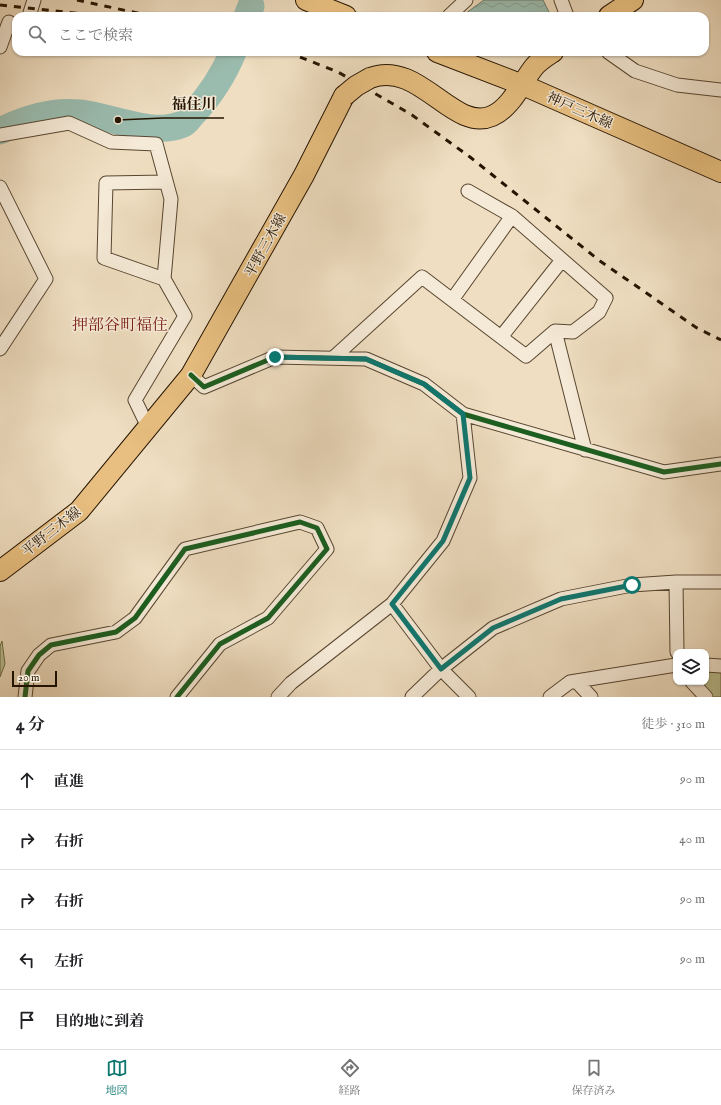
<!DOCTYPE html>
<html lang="ja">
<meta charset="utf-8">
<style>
body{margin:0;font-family:"IM FELL English","Noto Serif JP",serif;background:#f2f2f2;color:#202124}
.controls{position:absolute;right:12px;bottom:12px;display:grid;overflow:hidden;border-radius:8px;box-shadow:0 1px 3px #0004}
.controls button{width:36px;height:36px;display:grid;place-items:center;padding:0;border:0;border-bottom:1px solid #e0e0e0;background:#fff;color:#202124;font:20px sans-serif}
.scale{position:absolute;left:12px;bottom:10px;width:45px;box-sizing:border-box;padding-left:4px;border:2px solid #251400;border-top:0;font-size:11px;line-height:14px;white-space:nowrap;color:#251400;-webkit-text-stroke:3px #f5ead7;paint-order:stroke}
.stop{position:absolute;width:12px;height:12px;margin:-9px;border:3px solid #0f766e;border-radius:50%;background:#fff}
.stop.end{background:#0f766e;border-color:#fff;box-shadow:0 1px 4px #0008}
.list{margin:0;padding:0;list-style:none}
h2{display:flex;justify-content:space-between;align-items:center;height:52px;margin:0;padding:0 16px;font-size:17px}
h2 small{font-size:13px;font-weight:400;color:#757577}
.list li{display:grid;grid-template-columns:26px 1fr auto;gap:12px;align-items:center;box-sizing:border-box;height:60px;padding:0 16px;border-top:1px solid #e0e0e0}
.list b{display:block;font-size:15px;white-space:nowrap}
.list em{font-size:13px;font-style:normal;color:#757577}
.icon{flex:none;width:22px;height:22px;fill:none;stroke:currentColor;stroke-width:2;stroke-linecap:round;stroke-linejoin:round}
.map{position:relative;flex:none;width:721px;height:697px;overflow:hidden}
.search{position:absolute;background:#fff;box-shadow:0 1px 3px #0004;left:12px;right:12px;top:12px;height:44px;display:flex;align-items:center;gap:10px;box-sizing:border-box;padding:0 14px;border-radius:12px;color:#757577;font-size:15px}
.sheet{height:352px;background:#fff}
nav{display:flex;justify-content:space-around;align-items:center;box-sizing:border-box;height:56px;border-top:1px solid #e0e0e0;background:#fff;font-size:11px;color:#757577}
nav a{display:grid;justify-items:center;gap:2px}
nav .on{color:#0f766e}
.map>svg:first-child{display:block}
.green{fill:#bbc191;stroke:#706a48}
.water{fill:url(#water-waves);stroke:#6b7969}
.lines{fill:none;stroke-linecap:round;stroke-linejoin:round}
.river{stroke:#9abcaf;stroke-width:27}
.street-casing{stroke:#584630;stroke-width:15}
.primary-casing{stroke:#251400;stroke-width:22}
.street{stroke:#f5ead7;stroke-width:13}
.primary{stroke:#e8bf80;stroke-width:20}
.rail{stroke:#251400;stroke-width:3;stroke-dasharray:7 7;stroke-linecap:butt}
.primary-bridge-casing{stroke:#251400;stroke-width:22;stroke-linecap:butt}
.primary-bridge{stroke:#e8bf80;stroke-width:20}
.cycleway-casing{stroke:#f5ead7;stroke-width:8}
.cycleway{stroke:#1b5e20;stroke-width:5}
.route{stroke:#0f766e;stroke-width:5}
.labels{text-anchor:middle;stroke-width:3;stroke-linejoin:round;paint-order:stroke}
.street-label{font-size:14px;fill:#251400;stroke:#f5ead7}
.quarter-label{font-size:16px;fill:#7a1f14;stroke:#f5ead7}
.leader{fill:none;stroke:#251400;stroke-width:1.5}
.callout-dot{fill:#251400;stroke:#f5ead7;stroke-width:1.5}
.callout-label{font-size:15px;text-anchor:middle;font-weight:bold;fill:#251400;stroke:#f5ead7;stroke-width:3;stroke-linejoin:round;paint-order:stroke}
</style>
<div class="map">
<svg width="721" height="697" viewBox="0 0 721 697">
<defs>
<pattern id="water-waves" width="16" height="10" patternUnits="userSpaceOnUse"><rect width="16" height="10" fill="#9abcaf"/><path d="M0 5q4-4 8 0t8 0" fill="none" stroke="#85a195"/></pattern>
</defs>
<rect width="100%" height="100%" fill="#efdec1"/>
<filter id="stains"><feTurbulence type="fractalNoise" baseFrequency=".005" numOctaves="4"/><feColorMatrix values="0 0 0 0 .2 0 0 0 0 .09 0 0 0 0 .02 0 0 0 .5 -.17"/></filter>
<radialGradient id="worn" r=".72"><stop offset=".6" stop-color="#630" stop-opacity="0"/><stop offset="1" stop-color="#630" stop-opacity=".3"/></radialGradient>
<!-- green -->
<path class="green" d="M2 641 5 664 0 677V646Z
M706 665 721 666V697H706L692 682H706Z"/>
<!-- water -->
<path class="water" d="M484 0H543L551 16H462Z"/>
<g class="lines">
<!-- river -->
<path class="river" d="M247 16 251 6
M0 131C24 119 52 110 79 113 110 116 153 137 183 124 187 122 189 118 192 115 209 97 223 76 233 52"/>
<defs>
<path id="street" d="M561 0 567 16
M29 16 34 0
M449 16 466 0
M0 47 9 22
M608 52 635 71 677 85 721 90
M0 135 69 123 111 142 156 144 171 199 164 279 185 316 135 400 148 427
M0 187 46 279 0 349
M164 279 104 258 106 183 166 182
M452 300 512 216
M555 331 585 450
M501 337 562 260
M333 358 422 277 526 356 555 331 573 332 599 312 606 298 512 216 468 191
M191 375 204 387 275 357 366 359 424 384 463 414 664 472 721 464
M676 582 677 652
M392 604 441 669 469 697
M706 665 721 666
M576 681 591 697
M692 682 706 697
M25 697 28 671 39 655 51 645 116 632 135 618 185 549 300 522 317 528 327 549 268 618 220 644 177 697
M278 697 291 683 392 604 443 541 470 478 463 414
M412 697 441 669 493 628 561 599 632 585 676 582H721
M550 697 570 682 676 665"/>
<path id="primary" d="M306 0 346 16
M609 16 633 0
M437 52 523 85 721 172
M370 78C419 59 453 133 492 116 511 108 522 82 534 67 539 61 547 56 553 52
M0 571 79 511 191 375 304 175 344 96"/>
</defs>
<!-- street casing -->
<use href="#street" class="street-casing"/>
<!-- primary casing -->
<use href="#primary" class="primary-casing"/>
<!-- street -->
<use href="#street" class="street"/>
<!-- primary -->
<use href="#primary" class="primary"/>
<!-- rail -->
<path class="rail" d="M77 0 151 16
M0 5 103 16
M287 52 338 72 412 115 470 157 600 261 697 328 721 340"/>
<defs>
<path id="primary-bridge" d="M344 96 356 86 370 78"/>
</defs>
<!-- primary-bridge casing -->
<use href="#primary-bridge" class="primary-bridge-casing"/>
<!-- primary-bridge -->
<use href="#primary-bridge" class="primary-bridge"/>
<defs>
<path id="cycleway" d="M191 375 204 387 275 357 366 359 424 384 463 414 664 472 721 464
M25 697 28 671 39 655 51 645 116 632 135 618 185 549 300 522 317 528 327 549 268 618 220 644 177 697"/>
</defs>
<!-- cycleway casing -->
<use href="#cycleway" class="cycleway-casing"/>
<!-- cycleway -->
<use href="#cycleway" class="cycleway"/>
</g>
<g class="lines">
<!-- route -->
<path class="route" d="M275 357 366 359 424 384 463 414 470 478 443 541 392 604 441 669 493 628 561 599 632 585"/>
</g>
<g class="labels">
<!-- street labels -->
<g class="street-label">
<text transform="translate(580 110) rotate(24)" y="5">神戸三木線</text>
<text transform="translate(265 245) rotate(-61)" y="5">平野三木線</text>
<text transform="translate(51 531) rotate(-38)" y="5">平野三木線</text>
</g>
<!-- quarter labels -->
<g class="quarter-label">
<text x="120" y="330">押部谷町福住</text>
</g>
</g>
<!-- callouts -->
<path class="leader" d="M118 120L163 118H224"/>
<circle class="callout-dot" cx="118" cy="120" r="4"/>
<g class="callout-label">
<text x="194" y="109">福住川</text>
</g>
<rect width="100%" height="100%" filter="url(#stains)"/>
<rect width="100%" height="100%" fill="url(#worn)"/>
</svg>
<div class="controls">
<button><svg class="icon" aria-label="layers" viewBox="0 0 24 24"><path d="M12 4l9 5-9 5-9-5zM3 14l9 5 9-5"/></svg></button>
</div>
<div class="scale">20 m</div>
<div class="stop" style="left:632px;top:585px"></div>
<div class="stop end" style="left:275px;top:357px"></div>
<div class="search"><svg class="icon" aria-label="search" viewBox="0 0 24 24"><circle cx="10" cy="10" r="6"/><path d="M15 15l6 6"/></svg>ここで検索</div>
</div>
<section class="sheet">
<h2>4 分<small>徒歩 · 310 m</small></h2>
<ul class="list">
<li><svg class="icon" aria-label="ahead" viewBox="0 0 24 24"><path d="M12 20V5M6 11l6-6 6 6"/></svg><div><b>直進</b></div><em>90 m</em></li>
<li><svg class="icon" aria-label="right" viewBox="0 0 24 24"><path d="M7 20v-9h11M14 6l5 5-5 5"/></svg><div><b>右折</b></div><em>40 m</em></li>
<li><svg class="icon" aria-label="right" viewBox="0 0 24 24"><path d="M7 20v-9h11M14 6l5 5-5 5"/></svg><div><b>右折</b></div><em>90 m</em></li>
<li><svg class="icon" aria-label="left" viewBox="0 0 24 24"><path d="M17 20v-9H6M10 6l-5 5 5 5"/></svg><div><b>左折</b></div><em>90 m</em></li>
<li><svg class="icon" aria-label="arrive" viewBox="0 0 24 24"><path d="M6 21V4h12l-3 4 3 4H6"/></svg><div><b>目的地に到着</b></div></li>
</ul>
</section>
<nav>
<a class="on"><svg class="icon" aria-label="map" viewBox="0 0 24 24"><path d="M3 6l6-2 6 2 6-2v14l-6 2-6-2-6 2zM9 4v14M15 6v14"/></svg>地図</a>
<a><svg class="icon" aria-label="directions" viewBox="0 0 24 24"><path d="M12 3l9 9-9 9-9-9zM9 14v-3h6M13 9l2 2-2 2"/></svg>経路</a>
<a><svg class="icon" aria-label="saved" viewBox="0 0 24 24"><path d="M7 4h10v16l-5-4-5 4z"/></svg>保存済み</a>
</nav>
